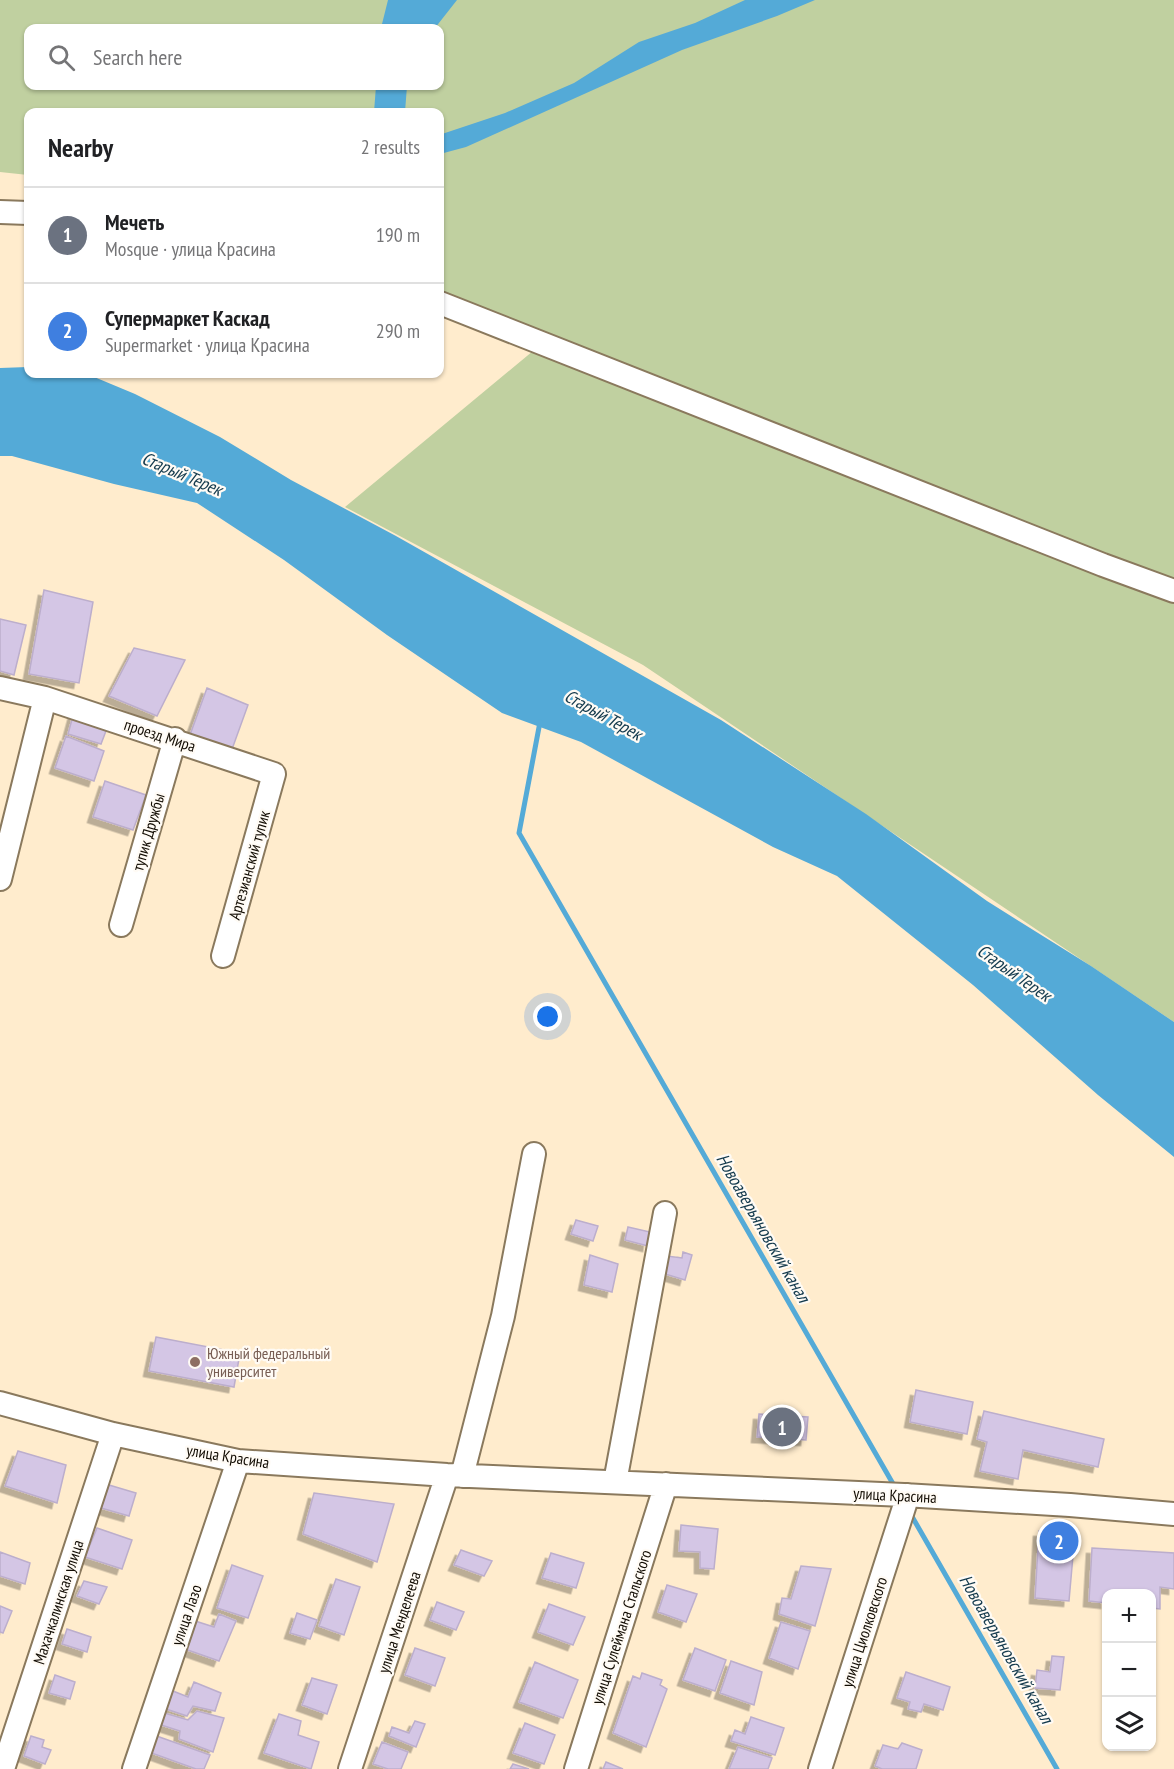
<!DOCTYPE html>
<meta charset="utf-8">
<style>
body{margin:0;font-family:"PT Sans Narrow",sans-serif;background:#f2f2f2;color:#202124}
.controls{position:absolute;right:18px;bottom:18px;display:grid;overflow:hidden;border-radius:12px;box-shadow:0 2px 4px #0004}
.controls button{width:54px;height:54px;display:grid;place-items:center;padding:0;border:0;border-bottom:2px solid #e0e0e0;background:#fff;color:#202124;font:30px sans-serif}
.you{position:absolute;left:548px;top:1017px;width:21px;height:21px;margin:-15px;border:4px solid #fff;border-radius:50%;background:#1a73e8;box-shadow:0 0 0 9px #1a73e833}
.badge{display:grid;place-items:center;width:39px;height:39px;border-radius:50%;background:#0f766e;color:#fff;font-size:20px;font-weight:700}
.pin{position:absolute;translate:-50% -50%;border:3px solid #fff;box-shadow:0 2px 6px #0006}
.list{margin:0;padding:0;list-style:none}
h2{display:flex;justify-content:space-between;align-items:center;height:78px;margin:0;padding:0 24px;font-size:26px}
h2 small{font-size:20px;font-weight:400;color:#757577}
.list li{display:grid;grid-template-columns:39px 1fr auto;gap:18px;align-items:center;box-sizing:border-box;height:96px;padding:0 24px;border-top:2px solid #e0e0e0}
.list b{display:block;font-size:22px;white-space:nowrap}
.list p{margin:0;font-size:20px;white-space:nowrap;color:#757577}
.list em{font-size:20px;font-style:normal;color:#757577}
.icon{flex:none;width:33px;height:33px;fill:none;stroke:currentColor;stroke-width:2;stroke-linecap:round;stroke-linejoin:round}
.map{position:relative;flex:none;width:1174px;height:1769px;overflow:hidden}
.search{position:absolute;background:#fff;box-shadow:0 2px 4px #0004;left:24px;top:24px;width:420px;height:66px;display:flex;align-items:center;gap:15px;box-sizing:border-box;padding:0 21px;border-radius:12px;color:#757577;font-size:22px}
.panel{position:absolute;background:#fff;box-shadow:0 2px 4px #0004;left:24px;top:108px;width:420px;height:270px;border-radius:12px}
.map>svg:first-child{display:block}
.green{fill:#c0d0a0;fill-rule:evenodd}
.water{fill:#54aad7}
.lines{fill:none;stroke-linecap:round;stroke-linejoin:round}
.stream{stroke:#54aad7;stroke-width:5}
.building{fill:#d4c6e5;stroke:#bcaecc;stroke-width:1.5;filter:url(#shadow)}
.minor-casing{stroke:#8a795d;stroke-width:26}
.minor{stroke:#fff;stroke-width:22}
.education-dot{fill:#8d6e63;stroke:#fffbf5;stroke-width:2}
.labels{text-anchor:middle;stroke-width:4.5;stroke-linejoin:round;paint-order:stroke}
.street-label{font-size:16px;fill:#120c03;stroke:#fffbf5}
.education-label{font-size:16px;fill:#785e54;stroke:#fffbf5;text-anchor:start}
.water-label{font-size:18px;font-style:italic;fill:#143a4d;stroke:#fffbf5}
</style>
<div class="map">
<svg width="1174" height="1769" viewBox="0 0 1174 1769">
<defs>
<filter id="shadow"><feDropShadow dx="-5.5" dy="5.5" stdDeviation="0" flood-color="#0004"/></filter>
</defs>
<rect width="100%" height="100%" fill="#ffeccd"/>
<!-- green -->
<path class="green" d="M0 0H1174V1022L643 665 345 507 533 351 440 297V112H28V175L0 172ZM28 28H440V86H28Z"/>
<!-- water -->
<path class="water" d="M388 0H457L435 28H381Z
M745 0H815L777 16 682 50 466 147 440 154V133L442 134 505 113 574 83 639 42 695 23Z
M376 86H407L405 112H374Z
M28 367V374H87L135 394 220 437 291 480 396 536 721 720 866 814 987 901 1091 966 1174 1022V1157L1098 1095 973 985 837 876 773 847 581 742 502 713 387 635 284 560 197 503 114 484 12 456H0V368Z"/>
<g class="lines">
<!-- stream -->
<path class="stream" d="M540 722 519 833 896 1489
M910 1513 1057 1769"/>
</g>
<!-- building -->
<path class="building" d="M44 590 93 602 79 683 29 674Z
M0 619 26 625 14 675 0 671Z
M134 648 185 660 157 716 109 696Z
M207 688 248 705 231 752 190 735Z
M74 712 109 723 101 744 68 734Z
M66 736 104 751 94 781 55 768Z
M105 781 146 795 133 830 93 817Z
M576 1220 598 1226 593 1241 571 1234Z
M628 1227 650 1232 648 1246 625 1240Z
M683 1252 692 1255 685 1280 665 1274 667 1256 682 1258Z
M590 1255 618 1264 612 1292 584 1285Z
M156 1337 240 1353 234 1387 149 1371Z
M916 1390 973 1402 967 1434 910 1422Z
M984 1411 1104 1439 1098 1467 1023 1450 1018 1479 980 1471 987 1442 977 1439Z
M759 1414 808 1417 806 1440 757 1437Z
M18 1451 66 1465 57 1503 5 1486Z
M109 1485 136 1493 129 1516 101 1508Z
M314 1493 394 1504 377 1562 303 1534Z
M681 1525 718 1529 714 1569 700 1568V1552L679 1551Z
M97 1528 132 1540 122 1569 85 1557Z
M1039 1531 1075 1533 1069 1601 1035 1598Z
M1092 1548 1174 1553V1589L1160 1587V1609L1152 1608V1594H1106V1603L1089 1601Z
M461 1550 492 1561 484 1576 454 1565Z
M0 1552 30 1563 25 1584 0 1576Z
M551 1553 584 1563 576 1588 542 1578Z
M232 1565 263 1576 248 1618 217 1608Z
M801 1566 831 1569 815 1626 779 1614 782 1598 791 1599Z
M336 1579 360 1587 344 1635 319 1626Z
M84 1581 107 1587 99 1604 77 1596Z
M667 1585 697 1594 686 1622 658 1612Z
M437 1602 464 1612 456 1630 430 1620Z
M549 1604 585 1617 573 1645 538 1632Z
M0 1606 12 1611 3 1633 0 1632Z
M297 1613 317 1620 310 1639 290 1633Z
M219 1614 236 1621 219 1661 182 1648 192 1620 214 1627Z
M781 1622 810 1631 798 1669 769 1658Z
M67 1629 91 1637 87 1652 62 1644Z
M415 1648 445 1658 435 1686 405 1675Z
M695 1648 726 1660 715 1691 683 1680Z
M1052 1656 1064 1657 1060 1690 1035 1688 1037 1670 1050 1672Z
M731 1661 762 1672 754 1705 720 1693Z
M535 1662 578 1680 563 1718 519 1702Z
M906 1672 950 1687 943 1710 924 1704 921 1712 908 1709 910 1702 897 1698Z
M642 1673 662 1680 660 1685 667 1689 646 1747 613 1733 633 1676 640 1679Z
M55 1675 75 1682 70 1699 49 1693Z
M312 1678 337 1685 327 1714 302 1705Z
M194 1682 221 1693 215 1711 193 1706 187 1716 160 1707 168 1689 188 1697Z
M197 1711 224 1718 213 1752 179 1739 180 1731 158 1724 161 1712 188 1720Z
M279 1714 301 1721 298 1735 319 1742 311 1769 264 1753Z
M751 1717 784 1728 775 1755 731 1741 735 1730 745 1734Z
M415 1721 425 1724 416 1747 389 1736 392 1727 409 1733Z
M525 1723 555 1735 544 1764 513 1753Z
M151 1734 210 1755 204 1769H196L146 1751Z
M31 1736 44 1740 42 1747 51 1750 45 1764 24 1756Z
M382 1742 408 1752 401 1769H388L373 1764Z
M902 1743 922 1750 916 1769H882L875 1766 883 1745 898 1749Z
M738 1747 772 1758 768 1769H729Z
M606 1762 623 1769H603Z
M513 1764 529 1769H510Z"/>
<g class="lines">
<defs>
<path id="minor" d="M0 212 28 213
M440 303 1103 565 1174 591
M0 688 45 698 274 774 223 956
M0 879 45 698
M121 925 175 739
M0 1403 113 1434 238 1461 447 1475 904 1495 1070 1505 1174 1514
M462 1476 503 1316 534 1154
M615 1482 665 1213
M3 1769 113 1434
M134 1769 238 1461
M350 1769 447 1475
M576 1769 666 1484
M820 1769 908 1495"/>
</defs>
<!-- minor casing -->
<use href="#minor" class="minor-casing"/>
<!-- minor -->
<use href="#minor" class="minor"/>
</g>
<!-- markers -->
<circle class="education-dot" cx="195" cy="1362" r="6"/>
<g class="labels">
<!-- street labels -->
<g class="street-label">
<text transform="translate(160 735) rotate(18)" y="6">проезд Мира</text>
<text transform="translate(148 832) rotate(-74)" y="6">тупик Дружбы</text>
<text transform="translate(249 865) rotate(-74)" y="6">Артезианский тупик</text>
<text transform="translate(228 1456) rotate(9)" y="6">улица Красина</text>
<text transform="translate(895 1495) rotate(3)" y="6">улица Красина</text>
<text transform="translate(58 1602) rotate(-72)" y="6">Махачкалинская улица</text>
<text transform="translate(186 1615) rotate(-71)" y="6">улица Лазо</text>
<text transform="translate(399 1622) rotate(-72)" y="6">улица Менделеева</text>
<text transform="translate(621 1627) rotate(-72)" y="6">улица Сулеймана Стальского</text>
<text transform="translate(864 1632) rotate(-72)" y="6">улица Циолковского</text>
</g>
<!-- education labels -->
<g class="education-label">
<text x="207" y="1359">Южный федеральный<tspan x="207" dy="18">университет</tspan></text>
</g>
<!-- water labels -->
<g class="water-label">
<text transform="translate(182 474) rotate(23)" y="6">Старый Терек</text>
<text transform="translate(603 715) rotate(29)" y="6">Старый Терек</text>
<text transform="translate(1014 973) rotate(35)" y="6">Старый Терек</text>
<text transform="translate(763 1228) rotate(60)" y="6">Новоаверьяновский канал</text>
<text transform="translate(1006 1649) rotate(60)" y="6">Новоаверьяновский канал</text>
</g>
</g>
</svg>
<div class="controls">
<button>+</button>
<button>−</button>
<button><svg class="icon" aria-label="layers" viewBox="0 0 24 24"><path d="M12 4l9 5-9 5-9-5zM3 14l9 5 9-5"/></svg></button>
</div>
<div class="you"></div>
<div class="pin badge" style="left:782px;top:1427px;background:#6b7280">1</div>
<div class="pin badge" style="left:1059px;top:1541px;background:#3f7fe0">2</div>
<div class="search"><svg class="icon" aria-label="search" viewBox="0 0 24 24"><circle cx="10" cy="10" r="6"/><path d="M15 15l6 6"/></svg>Search here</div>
<section class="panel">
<h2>Nearby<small>2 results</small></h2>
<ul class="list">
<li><span class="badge" style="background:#6b7280">1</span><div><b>Мечеть</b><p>Mosque · улица Красина</p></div><em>190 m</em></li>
<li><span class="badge" style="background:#3f7fe0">2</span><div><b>Супермаркет Каскад</b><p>Supermarket · улица Красина</p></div><em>290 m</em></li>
</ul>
</section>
</div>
